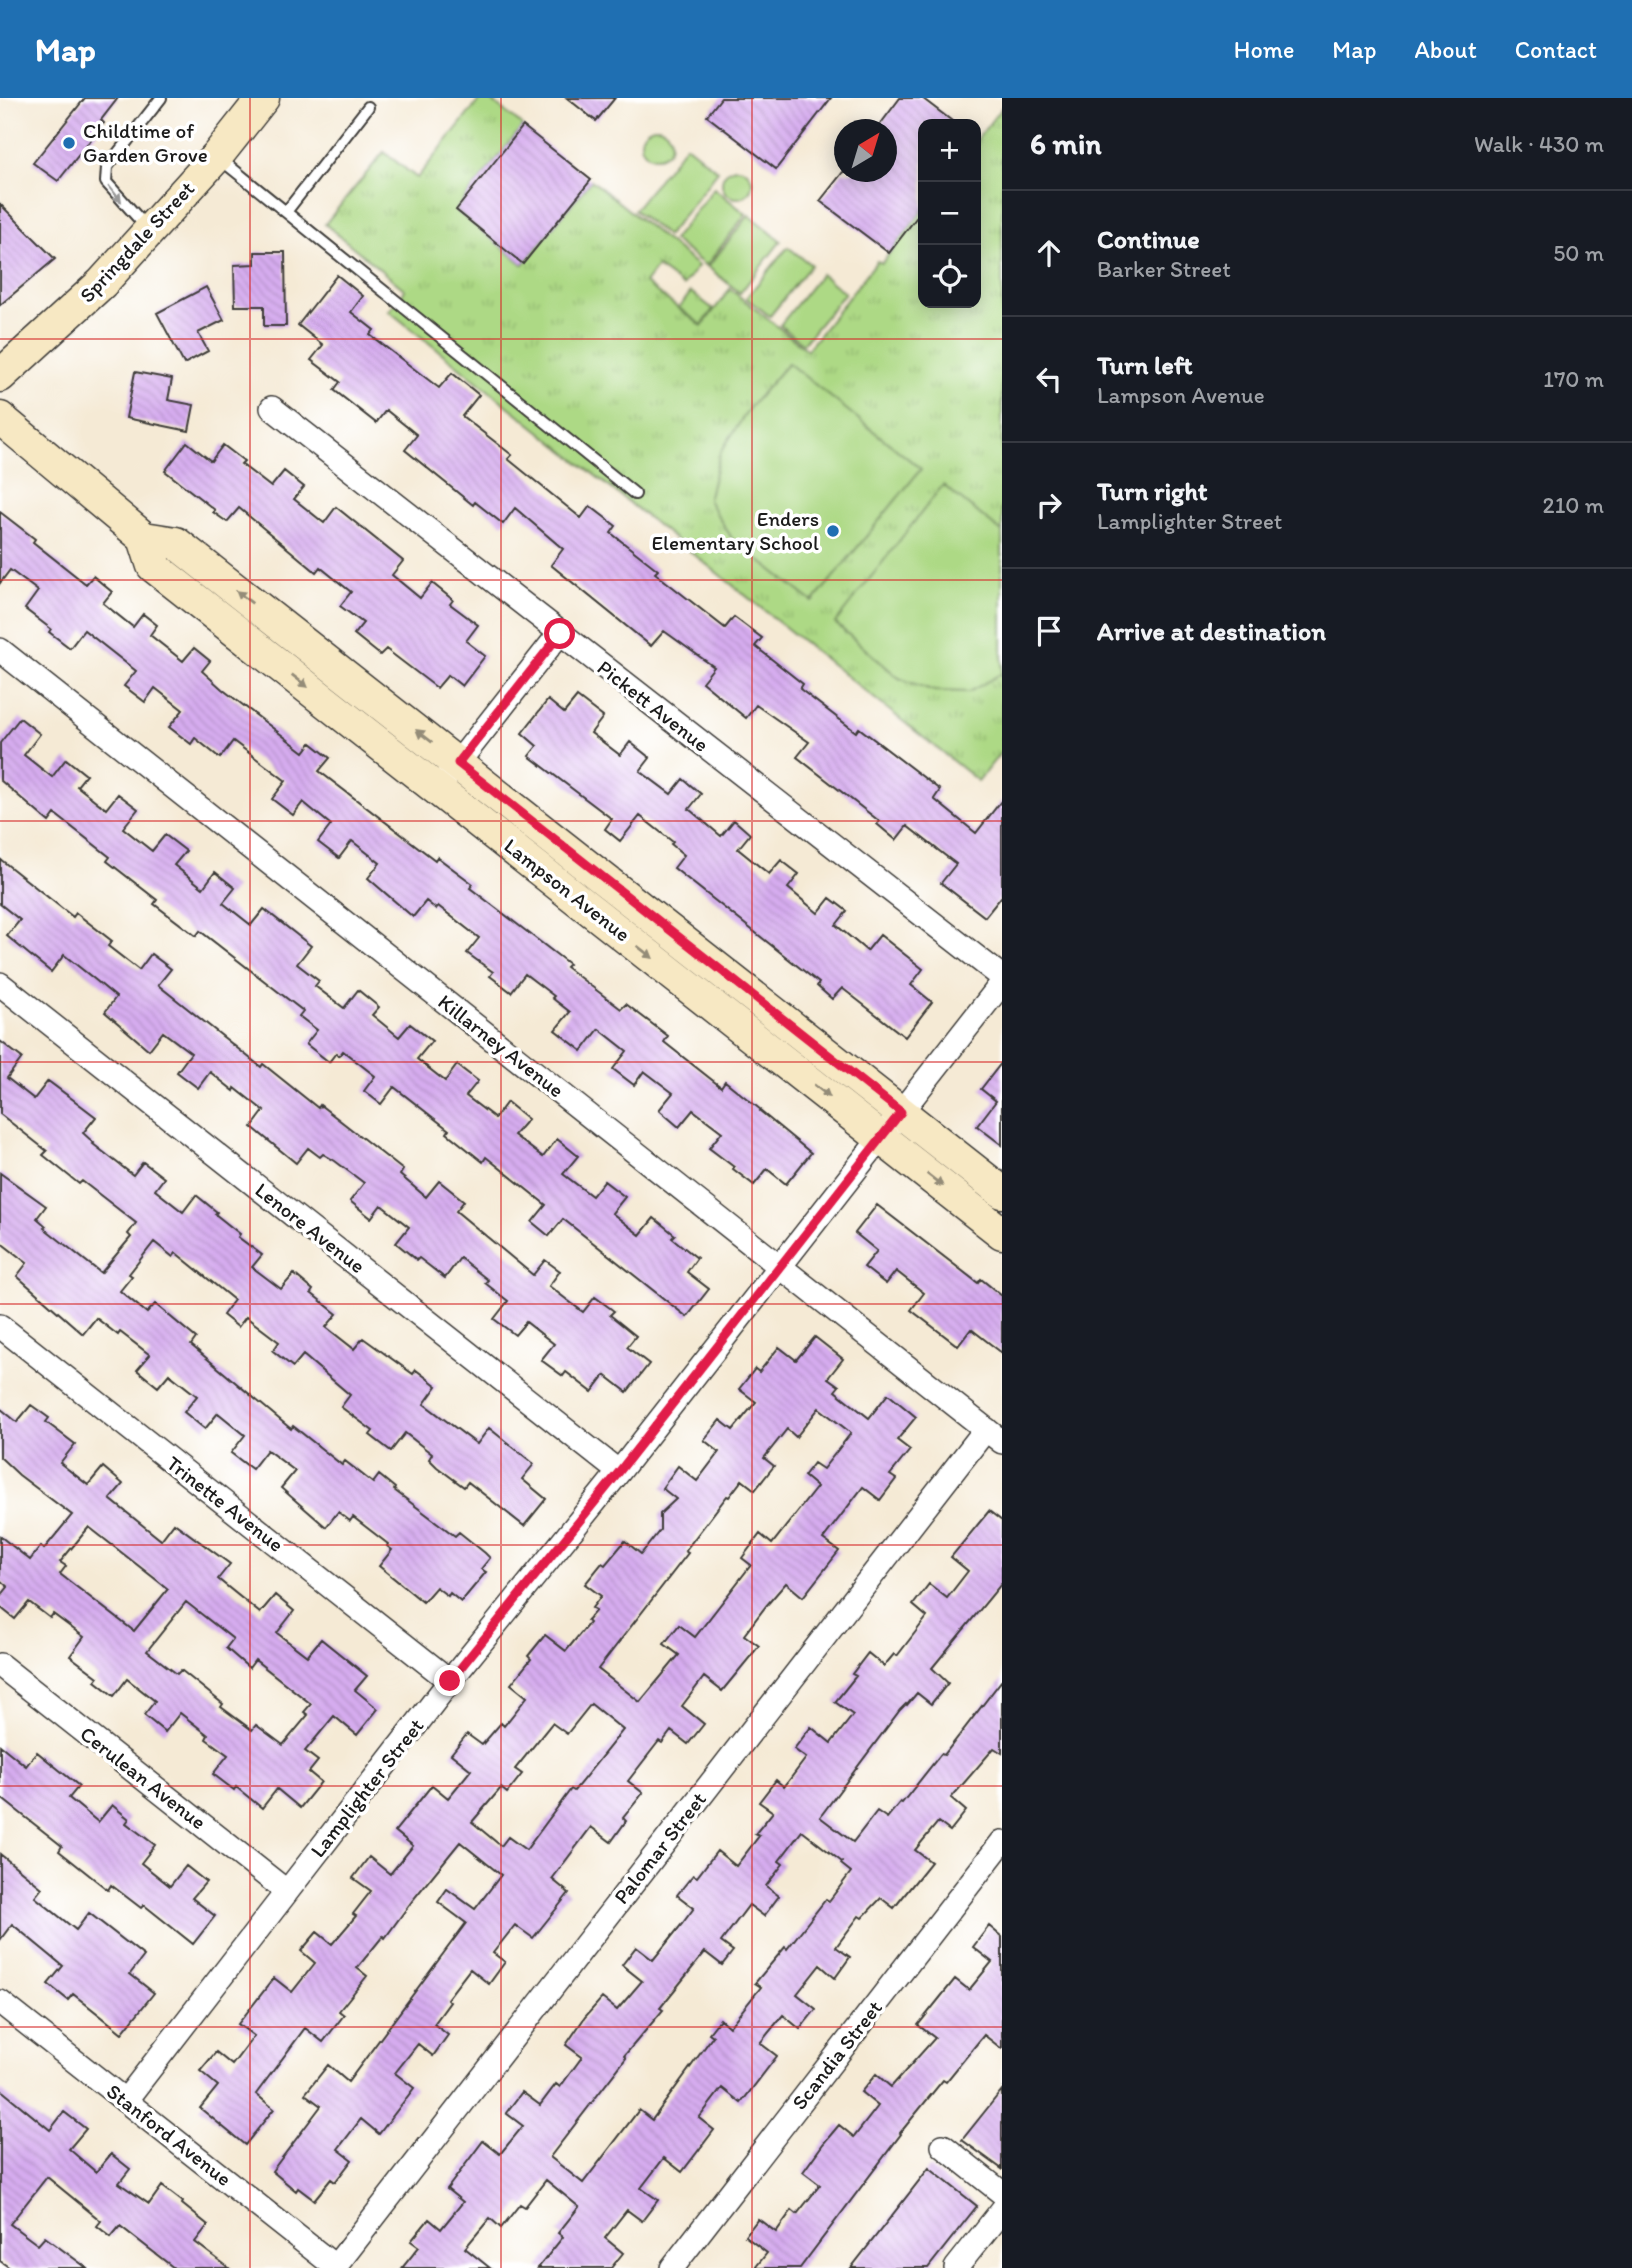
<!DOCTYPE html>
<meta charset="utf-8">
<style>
body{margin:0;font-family:Itim,sans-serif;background:#20242c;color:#f1f3f6}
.controls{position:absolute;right:21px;top:21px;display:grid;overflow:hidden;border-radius:14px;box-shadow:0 4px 18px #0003}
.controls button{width:63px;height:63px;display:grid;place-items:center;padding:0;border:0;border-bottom:2px solid #363941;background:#171b24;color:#f1f3f6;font:35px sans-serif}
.compass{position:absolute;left:834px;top:21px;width:63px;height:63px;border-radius:50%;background:#171b24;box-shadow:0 4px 18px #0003;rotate:38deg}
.stop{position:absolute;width:21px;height:21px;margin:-16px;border:5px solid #e11d48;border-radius:50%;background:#fff}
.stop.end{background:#e11d48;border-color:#fff;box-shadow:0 2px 7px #0008}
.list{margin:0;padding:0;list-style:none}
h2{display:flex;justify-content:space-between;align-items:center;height:91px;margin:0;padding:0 28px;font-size:30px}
h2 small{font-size:23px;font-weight:400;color:#9ea1a6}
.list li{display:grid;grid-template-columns:46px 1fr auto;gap:21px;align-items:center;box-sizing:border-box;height:126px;padding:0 28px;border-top:2px solid #363941}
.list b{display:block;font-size:26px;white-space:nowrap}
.list p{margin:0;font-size:23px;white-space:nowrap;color:#9ea1a6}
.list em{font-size:23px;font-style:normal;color:#9ea1a6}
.icon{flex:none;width:38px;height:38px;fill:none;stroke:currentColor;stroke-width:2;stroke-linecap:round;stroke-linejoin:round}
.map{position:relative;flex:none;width:1002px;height:2170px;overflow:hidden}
header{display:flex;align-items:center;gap:42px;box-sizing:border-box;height:98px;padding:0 35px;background:#1f6fb2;color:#fff}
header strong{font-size:33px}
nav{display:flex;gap:38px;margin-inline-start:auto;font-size:24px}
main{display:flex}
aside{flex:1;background:#171b24}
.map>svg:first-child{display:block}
.grass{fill:url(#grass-tufts);stroke:#647a50;stroke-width:2}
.pitch{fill:#add985;stroke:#647a50;stroke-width:2}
.building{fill:url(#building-back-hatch);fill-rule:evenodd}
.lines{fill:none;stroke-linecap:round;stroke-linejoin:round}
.lane-casing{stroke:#3d3b38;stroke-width:14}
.street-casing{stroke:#3d3b38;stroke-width:26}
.secondary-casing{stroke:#3d3b38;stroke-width:35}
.lane{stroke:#fff;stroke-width:10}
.street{stroke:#fff;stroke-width:23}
.secondary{stroke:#f7e8c3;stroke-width:32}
.oneway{fill:#999}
.oneway2{fill:#948c78}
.route{stroke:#e11d48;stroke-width:9}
.grid{fill:none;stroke:#d62828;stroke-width:2;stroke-opacity:0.55}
.poi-dot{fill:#1f6fb2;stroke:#fff;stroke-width:2.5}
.labels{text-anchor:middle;stroke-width:7;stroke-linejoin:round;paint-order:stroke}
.poi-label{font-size:21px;fill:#1c1c1c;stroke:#fff;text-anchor:start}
.street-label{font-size:21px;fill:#1c1c1c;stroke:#fff}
</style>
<header>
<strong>Map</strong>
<nav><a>Home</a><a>Map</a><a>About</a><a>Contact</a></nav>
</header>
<main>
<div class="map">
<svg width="1002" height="2170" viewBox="0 0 1002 2170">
<defs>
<pattern id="grass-tufts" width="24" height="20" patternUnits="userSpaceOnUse" patternTransform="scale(1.75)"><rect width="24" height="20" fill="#add985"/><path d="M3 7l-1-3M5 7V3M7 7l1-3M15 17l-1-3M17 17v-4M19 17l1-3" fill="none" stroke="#94ba72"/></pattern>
<pattern id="building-back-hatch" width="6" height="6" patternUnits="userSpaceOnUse" patternTransform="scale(1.75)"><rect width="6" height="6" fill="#d6acef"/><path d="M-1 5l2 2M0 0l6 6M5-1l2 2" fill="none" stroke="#b793cc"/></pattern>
</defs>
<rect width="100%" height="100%" fill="#fff"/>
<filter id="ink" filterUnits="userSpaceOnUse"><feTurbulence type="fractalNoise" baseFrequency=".0143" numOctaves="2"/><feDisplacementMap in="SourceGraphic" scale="14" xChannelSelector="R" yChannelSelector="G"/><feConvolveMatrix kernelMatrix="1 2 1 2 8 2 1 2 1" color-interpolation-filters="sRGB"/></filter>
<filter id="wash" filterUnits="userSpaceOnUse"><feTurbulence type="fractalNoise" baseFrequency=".00686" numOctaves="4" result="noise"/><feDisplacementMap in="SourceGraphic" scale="28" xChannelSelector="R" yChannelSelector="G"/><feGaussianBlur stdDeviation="1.57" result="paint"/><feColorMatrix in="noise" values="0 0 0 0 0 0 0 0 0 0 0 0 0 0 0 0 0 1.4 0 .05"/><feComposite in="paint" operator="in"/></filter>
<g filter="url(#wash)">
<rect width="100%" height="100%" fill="#f5ead5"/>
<!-- grass -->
<path class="grass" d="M481 0H488L523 28 456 112 523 166 591 82 698 168 683 188 657 169 645 185 702 228 730 191 807 252 877 163 882 165 923 111V205H976V43L1002 9V653L978 683 389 213 405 192 325 126 384 54 417 80Z
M691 194 713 211 702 227 679 210Z"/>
<!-- pitch -->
<path class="pitch" d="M641 44a15 15 0 1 1 30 0a15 15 0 1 1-30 0Z
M686 47 718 73 667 138 634 112Z
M722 85a15 15 0 1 1 30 0a15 15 0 1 1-30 0Z
M714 90 746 116 706 168 673 142Z
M749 117 781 143 740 195 708 169Z
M788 149 811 167 770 218 746 200Z
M821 176 845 195 803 246 780 227Z
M788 265 921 371 813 504 733 442 708 402 720 355 750 309Z
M943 387 1002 434V575L969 594 934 593 899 580 835 525Z"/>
<g id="blocks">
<!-- building -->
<path class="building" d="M85 0H118L101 22 104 25 58 83 33 65Z
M567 0H615L596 23Z
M721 0H831L776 71 707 18Z
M900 0H922L956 26H923V111L889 155 820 103 843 74H886V32H876Z
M523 28 591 82 523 166 456 112Z
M0 106 55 161 0 207Z
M255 154H285L286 228H264V208H235L234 167 255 166Z
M337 177 363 198 351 214 374 232 370 237 439 290 452 275 479 297 462 318 512 357 508 361 581 420 590 408 616 428 611 435 658 472 655 475 725 530 734 519 762 540 755 548 803 586 800 591 856 634 859 630 940 692 934 701 976 735 1002 702V798L985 819 941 785 956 766 907 728 896 742 877 726 879 723 797 659 809 644 756 607 746 620 702 584 714 569 664 533 651 548 551 467 563 451 515 410 503 426 475 404 473 407 405 352 417 337 386 312 376 325 334 292 340 284 311 262 323 247 298 227Z
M206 189 224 222 198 235 208 253 184 266 157 215Z
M135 274 172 281 168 302 194 307 189 333 126 320Z
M187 344 211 363 223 347 244 363 241 366 271 389 284 373 304 389 294 401 324 425 336 409 403 463 392 477 420 500 432 485 453 502 450 506 478 527 466 543 485 558 462 588 448 577 437 590 386 551 380 557 354 536 363 525 340 508 351 494 320 469 316 474 239 410 227 424 213 414 215 412 165 373Z
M0 414 35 441 33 444 86 486 93 478 112 494 103 505 133 529 143 516 157 527 150 537 183 563 194 550 210 563 202 573 222 591 304 654 311 645 330 660 319 673 435 762 437 759 473 786 470 790 569 866 566 869 621 911 626 906 668 938 664 944 721 989 725 983 761 1012 760 1013 811 1055 786 1086 767 1071 754 1087 733 1071 734 1069 709 1050 722 1034 693 1012 679 1029 659 1012 673 995 644 973 634 987 613 971 627 953 599 931 582 953 555 932 570 914 552 900 554 898 525 876 511 894 490 878 493 874 467 855 479 840 438 808 436 811 426 803 413 819 368 780 380 765 352 743 339 760 318 744 331 727 303 704 293 717 272 701 286 683 257 661 233 643 220 660 195 640 191 646 169 629 183 612 155 590 145 604 124 588 136 573 84 532 70 550 49 534 51 531 25 511 38 493 10 472 0 485Z
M577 599 603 619 591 635 620 657 630 644 650 660 640 673 671 696 683 681 701 696 689 711 721 738 734 722 750 736 738 751 769 776 781 762 799 776 788 790 818 815 830 800 847 813 836 827 867 853 880 837 923 871 911 887 932 904 905 939 842 890 832 901 817 888 819 885 674 770 684 757 671 746 673 744 640 718 620 743 605 731 612 721 529 658 537 648 522 635 548 602 564 615Z
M20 620 40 636 24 657 52 679 66 661 86 677 77 688 106 711 118 696 138 711 123 730 152 753 165 737 186 753 174 767 203 790 215 774 235 790 223 805 251 827 264 811 311 848 297 866 319 883 315 888 344 910 358 892 379 909 372 917 399 939 410 926 432 943 417 961 445 983 457 967 478 983 466 998 495 1020 507 1004 528 1021 514 1037 543 1059 557 1041 578 1058 563 1076 592 1098 604 1083 625 1099 612 1115 640 1137 654 1120 675 1137 672 1140 697 1160 687 1174 709 1191 687 1219 563 1121 549 1138 532 1124 546 1107 486 1059 483 1064 447 1035 449 1032 394 989 381 1006 364 993 375 978 343 953 339 958 336 955 329 964 306 946 317 932 299 918 303 913 200 833 196 838 154 806 157 802 107 763 110 759 55 716 49 724 0 682V645Z
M0 761 73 819 76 815 112 843 108 848 139 872 151 856 171 871 158 887 261 969 263 966 318 1010 320 1007 356 1035 403 1072 400 1077 426 1099 439 1083 464 1103 456 1113 533 1177 545 1162 560 1173 549 1188 583 1214 595 1199 614 1213 610 1217 636 1238 627 1249 649 1266 627 1294 605 1277 592 1294 566 1274 563 1278 541 1262 554 1246 526 1224 515 1237 494 1221 508 1203 485 1185 488 1182 460 1160 445 1180 419 1160 417 1162 396 1145 409 1129 381 1107 371 1120 350 1103 364 1085 335 1063 323 1056 320 1059 308 1050 296 1065 252 1029 264 1013 235 990 234 993 210 974 198 990 177 974 191 955 163 934 149 952 105 914 116 899 93 880 64 857 51 874 31 858 7 838 20 822 0 806Z
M0 943 22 960 7 980 34 1001 48 983 75 1003 96 1019 83 1035 94 1045 93 1046 133 1077 143 1064 164 1080 155 1092 183 1114 196 1097 217 1114 215 1116 240 1136 238 1139 262 1157 252 1169 281 1191 294 1176 313 1192 311 1195 337 1216 326 1229 354 1251 363 1240 413 1276 416 1272 437 1288 424 1306 477 1346 489 1330 534 1366 522 1381 546 1401 524 1428 468 1384 464 1389 437 1369 429 1361 432 1356 405 1335 391 1353 370 1337 373 1333 341 1309 350 1297 303 1257 293 1269 273 1253 279 1244 246 1219 238 1229 223 1217 234 1202 176 1155 173 1159 154 1144 129 1176 132 1178 120 1193 147 1215 155 1206 196 1240 191 1247 291 1331 293 1328 342 1367 345 1363 373 1385 379 1377 395 1390 394 1392 455 1438 459 1434 485 1455 490 1460 481 1471 486 1474 461 1504 450 1495 448 1498 436 1489 423 1504 379 1468 392 1452 387 1448 388 1446 353 1419 350 1423 338 1414 326 1429 281 1390 295 1373 267 1352 252 1371 231 1355 245 1337 218 1315 205 1331 184 1314 197 1298 169 1276 158 1289 137 1272 150 1257 120 1234 118 1237 96 1220 83 1236 17 1178 27 1165 0 1144V1075L46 1108 37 1120 46 1128 44 1130 101 1175 131 1139 128 1136 136 1125 82 1083 79 1086 43 1057 47 1053 0 1016Z
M1002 964V1047L977 1028 996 1003 981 991Z
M877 1107 978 1185 981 1181 1002 1198V1255L971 1231 958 1248 911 1212 924 1195 896 1173 886 1186 864 1169 877 1153 855 1135Z
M815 1239 843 1261 828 1280 839 1288 835 1293 869 1320 888 1296 916 1319 897 1342 910 1352 890 1377 896 1381 880 1402 863 1389 823 1441 839 1453 803 1499 786 1485 766 1508 744 1537 759 1548 722 1593 704 1579 682 1608 704 1626 688 1646 671 1633 662 1645 659 1643 628 1683 643 1695 623 1720 626 1723 611 1744 591 1729 552 1781 569 1795 533 1840 515 1827 493 1855 505 1864 489 1886 470 1871 447 1901 450 1904 434 1926 448 1937 433 1958 418 1946 395 1975 414 1990 379 2036 361 2021 338 2051 352 2062 335 2084 331 2081 314 2102 298 2090 296 2093 272 2073 321 2008 305 1996 328 1967 348 1984 466 1825 438 1804 447 1791 475 1811 501 1777 460 1744 412 1803 385 1840 383 1838 357 1870 367 1878 339 1913 344 1917 323 1944 305 1930 256 1996 274 2011 245 2047 200 2010 218 1988 200 1973 216 1954 232 1967 254 1938 238 1926 274 1880 292 1894 315 1865 301 1853 317 1834 332 1846 356 1818 353 1816 371 1793 353 1780 369 1759 390 1776 413 1748 395 1733 432 1687 448 1700 471 1672 451 1656 467 1636 482 1647 501 1625 504 1628 527 1599 511 1586 531 1561 528 1558 545 1537 566 1553 589 1525 587 1523 596 1512 592 1510 601 1498 585 1486 602 1465 605 1467 625 1443 641 1456 660 1432V1416L676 1401 662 1390 678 1368 697 1383 719 1354 704 1342 720 1322 733 1332 756 1304 739 1291 755 1271 759 1274 779 1249 796 1262ZM819 1310 851 1335 823 1371 814 1365 804 1378 817 1389 772 1446 760 1436 742 1460 751 1467 695 1539 679 1527 664 1546 679 1557 640 1604 598 1571 688 1455 685 1453 727 1398 729 1399 742 1382 755 1392 774 1368 764 1360 787 1331 796 1339ZM591 1606 623 1632 574 1693 571 1691 526 1752 508 1739 501 1748 472 1724 501 1690 507 1695 522 1676 515 1671 552 1625 567 1636Z
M31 1307 49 1320 46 1324 75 1346 60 1365 88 1387 103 1369 123 1386 110 1401 161 1442 174 1425 230 1466 218 1481 260 1515 275 1497 294 1513 277 1535 307 1558 321 1541 367 1578 355 1592 378 1611 357 1637 334 1618 305 1653 318 1663 309 1674 321 1684 300 1710 277 1691 262 1710 236 1689 234 1692 213 1676 228 1657 206 1641 208 1637 180 1615 165 1634 144 1617 155 1603 127 1581 114 1598 95 1583 98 1579 70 1558 84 1539 53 1516 50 1520 29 1504 15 1521 0 1509V1499L8 1489 0 1482V1438L30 1462 41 1448 44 1451 72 1417 19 1377 0 1359V1310L17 1324ZM89 1429 168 1491 134 1533 60 1476 66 1468 60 1464ZM186 1504 233 1541 226 1550 249 1570 255 1562 311 1606 304 1614 308 1617 283 1647 256 1627 252 1632 221 1609 223 1606 181 1572 177 1576 147 1553Z
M989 1413 1002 1423V1485L932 1570 948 1585 931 1606 917 1595 907 1607 906 1606 900 1612 820 1719 853 1744 877 1713 887 1720 900 1704 902 1705 941 1656 944 1657 1002 1582V1655L994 1650 951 1700 966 1713 950 1733 938 1724 915 1752 931 1764 894 1810 881 1800 862 1820 859 1818 836 1849 850 1859 835 1880 820 1867 797 1896 816 1911 800 1931 783 1917 760 1945 777 1958 741 2005 722 1990 699 2020 714 2032 682 2074 664 2060 641 2090 658 2102 642 2123 627 2112 605 2140 623 2155 611 2170H538L563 2139 558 2135 579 2109 546 2082 525 2109 520 2106 501 2130 490 2120 465 2150 490 2170H402L419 2149 411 2143 429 2121 441 2131 463 2104 447 2091 483 2043 500 2056 523 2028 506 2015 522 1994 540 2007 556 1986 560 1989 582 1959 566 1947 585 1919 602 1900 617 1912 642 1883 622 1867 636 1849 653 1862 682 1826 694 1810 677 1797 693 1777 697 1779 717 1753 736 1768 759 1738 755 1736 773 1714 759 1704 776 1682 784 1689 806 1660 794 1651 811 1629 831 1645 853 1617 835 1604 856 1578 852 1576 868 1555 884 1568 894 1556 897 1558 927 1519 913 1507 929 1486 947 1500 968 1473 951 1459ZM802 1733 842 1764 841 1766 851 1774 829 1803 826 1801 787 1851 785 1849 755 1885 761 1889 729 1929 720 1921 709 1935 713 1938 652 2022 639 2012 583 2085 550 2059 626 1960 624 1958 663 1912 660 1910 705 1854 722 1867 733 1853 721 1844 749 1807 764 1818 779 1798 766 1788 783 1766 779 1763Z
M0 1647 26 1668 37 1654 79 1688 69 1700 98 1724 112 1707 129 1721 126 1725 155 1747 141 1765 170 1788 186 1768 206 1784 192 1800 215 1818 193 1846 144 1807 141 1810 111 1787 108 1792 59 1753 62 1748 0 1699Z
M0 1756 42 1790 35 1799 76 1832 89 1815 144 1858 130 1876 154 1895 122 1935 73 1896 68 1902 48 1886 63 1868 12 1826 0 1842Z
M989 1828 1002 1839V1951L984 1937 946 1984 943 1982 900 2035 901 2036 800 2170H755L767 2155 745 2138 758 2121 776 2134 792 2112 797 2116 820 2087 803 2074 823 2046 839 2027 854 2039 878 2008 861 1994 876 1976 891 1989 935 1940 918 1927 955 1881 969 1892 992 1864 973 1849Z
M0 1991 50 2032 64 2014 86 2031 69 2051 96 2074 111 2056 130 2071 119 2085 149 2106 162 2088 183 2104 182 2106 208 2127 195 2144 229 2170H174L120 2128 111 2139 97 2128 101 2123 47 2079 10 2126 38 2147 45 2139 87 2170H10L0 2163Z
M1002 1992V2071L962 2042Z
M929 2070 977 2108 928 2170H851Z"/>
</g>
</g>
<g filter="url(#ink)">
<use href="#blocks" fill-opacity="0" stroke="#3d3b38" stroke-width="2"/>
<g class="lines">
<defs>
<path id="lane" d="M219 60 635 396
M286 114 368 9
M148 131 106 84 107 69 161 0"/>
<path id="street" d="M272 310 1002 879
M0 552 1002 1344
M438 690 560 535
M0 886 619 1374
M0 1228 450 1583
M0 1567 286 1793
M0 1904 337 2170
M125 2003 450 1583 619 1374 1002 885
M943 2048 1002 2095
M335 2169 986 1331
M672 2170 1002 1744
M956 2170 1002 2112"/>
<path id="secondary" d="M0 278 102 185 217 58 263 0
M0 320 144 440 176 445 1002 1094
M144 440 153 468 1002 1135"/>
</defs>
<!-- lane casing -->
<use href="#lane" class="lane-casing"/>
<!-- street casing -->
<use href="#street" class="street-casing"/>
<!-- secondary casing -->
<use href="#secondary" class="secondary-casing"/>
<!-- lane -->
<use href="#lane" class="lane"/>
<!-- street -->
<use href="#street" class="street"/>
<!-- secondary -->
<use href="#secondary" class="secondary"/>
</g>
<!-- one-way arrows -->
<defs><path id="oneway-solid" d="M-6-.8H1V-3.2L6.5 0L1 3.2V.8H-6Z" transform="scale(1.75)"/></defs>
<use class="oneway" href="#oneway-solid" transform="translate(115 96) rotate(51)"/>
<g class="oneway2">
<use href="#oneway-solid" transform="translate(244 499) rotate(-142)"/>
<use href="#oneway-solid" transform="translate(300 583) rotate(38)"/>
<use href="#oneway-solid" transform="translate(424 638) rotate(-142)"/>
<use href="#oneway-solid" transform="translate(645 854) rotate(38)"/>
<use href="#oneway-solid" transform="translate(822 993) rotate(38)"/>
<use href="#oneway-solid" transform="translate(935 1082) rotate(38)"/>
</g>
</g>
<g class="lines" filter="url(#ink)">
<!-- route -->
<path class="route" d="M450 1583 619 1374 901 1014 458 665 560 536"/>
</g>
<!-- grid -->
<path class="grid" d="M250 0V2170M501 0V2170M752 0V2170M0 241H1002M0 482H1002M0 723H1002M0 964H1002M0 1206H1002M0 1447H1002M0 1688H1002M0 1929H1002"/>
<!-- markers -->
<g class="poi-dot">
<circle cx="69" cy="45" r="7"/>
<circle cx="833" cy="433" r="7"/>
</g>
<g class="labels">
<!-- poi labels -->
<g class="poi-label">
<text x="83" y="40">Childtime of<tspan x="83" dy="24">Garden Grove</tspan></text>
<text x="819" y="428" text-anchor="end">Enders<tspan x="819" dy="24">Elementary School</tspan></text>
</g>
<!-- street labels -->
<g class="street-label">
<text transform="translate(137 144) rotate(-47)" y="7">Springdale Street</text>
<text transform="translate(653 608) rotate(38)" y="7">Pickett Avenue</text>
<text transform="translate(567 792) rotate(38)" y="7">Lampson Avenue</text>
<text transform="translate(501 948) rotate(38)" y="7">Killarney Avenue</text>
<text transform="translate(310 1130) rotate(38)" y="7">Lenore Avenue</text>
<text transform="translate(225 1406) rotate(38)" y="7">Trinette Avenue</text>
<text transform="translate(143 1680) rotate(38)" y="7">Cerulean Avenue</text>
<text transform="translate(367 1690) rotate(-52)" y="7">Lamplighter Street</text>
<text transform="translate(660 1750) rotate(-52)" y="7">Palomar Street</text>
<text transform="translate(837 1957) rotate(-52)" y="7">Scandia Street</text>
<text transform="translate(169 2037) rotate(38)" y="7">Stanford Avenue</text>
</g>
</g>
</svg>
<div class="controls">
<button>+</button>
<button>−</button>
<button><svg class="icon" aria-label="locate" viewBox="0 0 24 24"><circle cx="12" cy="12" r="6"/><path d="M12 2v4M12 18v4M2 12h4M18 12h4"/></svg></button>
</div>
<svg class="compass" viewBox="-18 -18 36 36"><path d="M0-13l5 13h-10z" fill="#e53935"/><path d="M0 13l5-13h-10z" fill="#9ea1a6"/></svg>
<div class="stop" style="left:560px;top:536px"></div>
<div class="stop end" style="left:450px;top:1583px"></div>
</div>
<aside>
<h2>6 min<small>Walk · 430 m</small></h2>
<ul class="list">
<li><svg class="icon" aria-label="ahead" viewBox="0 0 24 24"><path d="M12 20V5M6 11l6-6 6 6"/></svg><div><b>Continue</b><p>Barker Street</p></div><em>50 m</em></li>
<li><svg class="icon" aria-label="left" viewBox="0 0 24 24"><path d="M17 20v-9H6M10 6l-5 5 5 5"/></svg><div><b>Turn left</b><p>Lampson Avenue</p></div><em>170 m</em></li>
<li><svg class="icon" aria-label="right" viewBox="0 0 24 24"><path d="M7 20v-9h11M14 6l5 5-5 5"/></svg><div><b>Turn right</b><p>Lamplighter Street</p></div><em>210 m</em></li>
<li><svg class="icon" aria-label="arrive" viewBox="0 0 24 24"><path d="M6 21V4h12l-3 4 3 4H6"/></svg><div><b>Arrive at destination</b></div></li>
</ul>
</aside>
</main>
